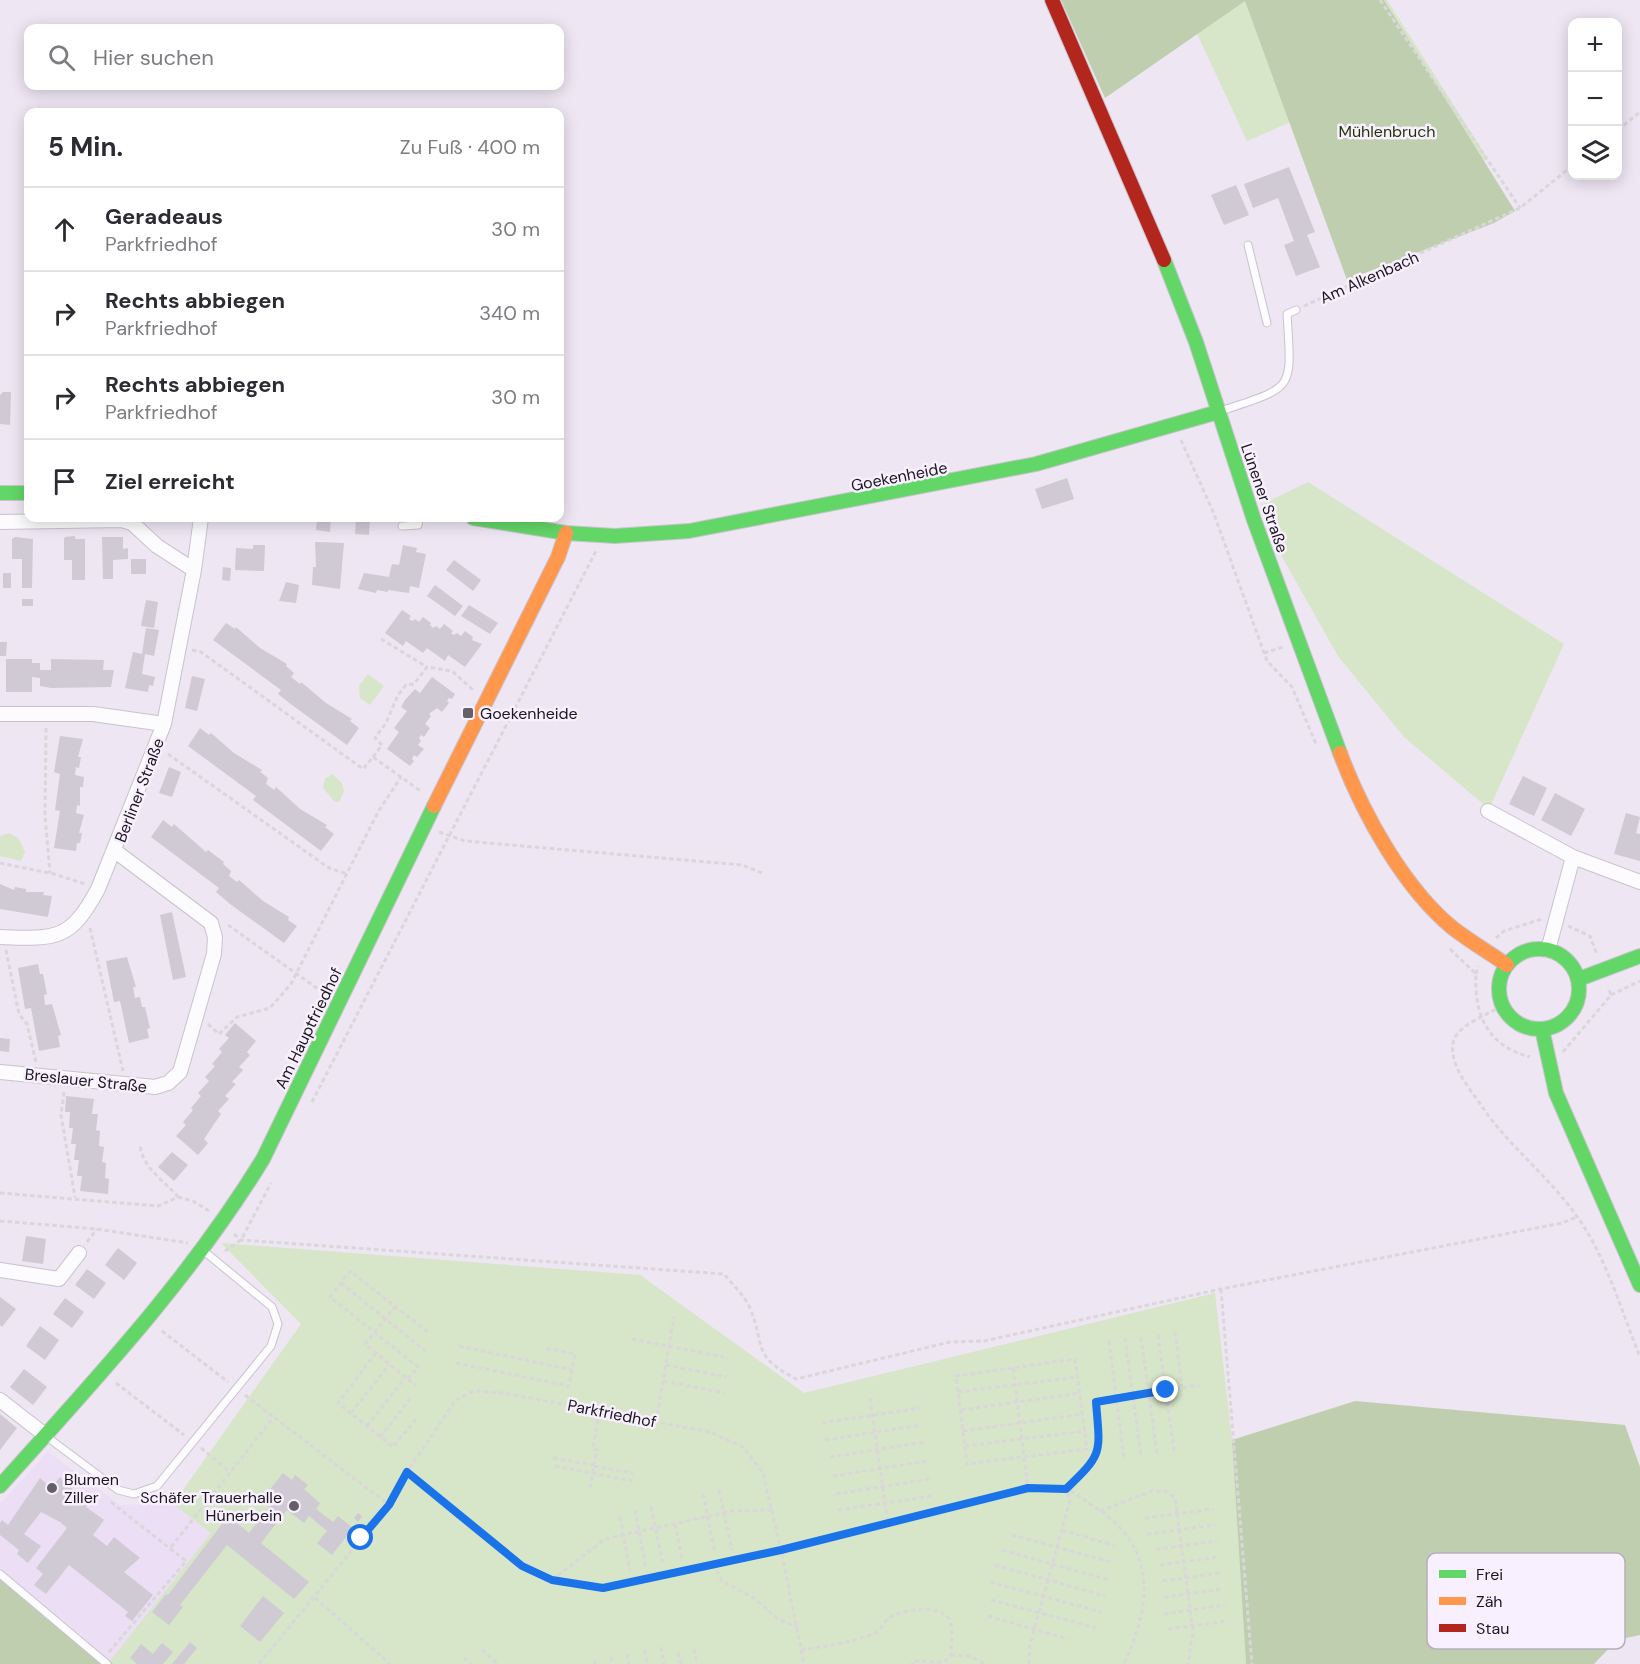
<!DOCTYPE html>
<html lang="de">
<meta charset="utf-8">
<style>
body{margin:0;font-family:"DM Sans",sans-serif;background:#f2f2f3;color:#2b2b33}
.controls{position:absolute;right:18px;top:18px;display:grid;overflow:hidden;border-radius:12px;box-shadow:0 3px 15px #0003}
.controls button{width:54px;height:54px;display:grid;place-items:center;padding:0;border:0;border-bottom:2px solid #e1e1e2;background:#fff;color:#2b2b33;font:30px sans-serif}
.stop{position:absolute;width:18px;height:18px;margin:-14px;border:4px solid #1a73e8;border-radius:50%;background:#fff}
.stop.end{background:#1a73e8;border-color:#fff;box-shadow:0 2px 6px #0008}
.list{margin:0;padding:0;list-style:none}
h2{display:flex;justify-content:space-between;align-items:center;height:78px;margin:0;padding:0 24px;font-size:26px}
h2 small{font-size:20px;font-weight:400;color:#7c7c81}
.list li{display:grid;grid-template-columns:39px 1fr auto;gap:18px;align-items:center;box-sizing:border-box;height:84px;padding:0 24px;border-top:2px solid #e1e1e2}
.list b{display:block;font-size:22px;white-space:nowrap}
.list p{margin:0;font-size:20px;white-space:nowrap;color:#7c7c81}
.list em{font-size:20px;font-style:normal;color:#7c7c81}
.icon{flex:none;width:33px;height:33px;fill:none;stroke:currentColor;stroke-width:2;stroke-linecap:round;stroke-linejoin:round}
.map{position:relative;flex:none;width:1640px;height:1664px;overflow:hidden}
.search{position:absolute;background:#fff;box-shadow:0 3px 15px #0003;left:24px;top:24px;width:540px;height:66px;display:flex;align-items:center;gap:15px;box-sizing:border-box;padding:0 21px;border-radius:12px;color:#7c7c81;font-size:22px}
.panel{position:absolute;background:#fff;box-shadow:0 3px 15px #0003;left:24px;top:108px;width:540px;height:414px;border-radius:12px}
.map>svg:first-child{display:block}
.built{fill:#ebdef5}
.green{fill:#d7e5c8}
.forest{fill:#bfceaf}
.building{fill:#d0cad5}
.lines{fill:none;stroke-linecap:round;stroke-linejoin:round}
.lane-casing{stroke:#c9c3cd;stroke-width:9}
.street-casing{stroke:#c9c3cd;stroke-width:16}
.fast-casing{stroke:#c9c3cd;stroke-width:16}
.slow-casing{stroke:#c9c3cd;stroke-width:16}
.jam-casing{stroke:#c9c3cd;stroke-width:16}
.path{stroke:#dad7db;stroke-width:3;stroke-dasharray:4.5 3;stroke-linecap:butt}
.lane{stroke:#fcfbfd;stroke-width:7}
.street{stroke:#fcfbfd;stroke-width:14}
.fast{stroke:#63d668;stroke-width:14}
.slow{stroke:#ff974d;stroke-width:14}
.jam{stroke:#b3261e;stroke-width:14}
.route{stroke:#1a73e8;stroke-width:8}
.poi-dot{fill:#655f69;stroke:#f9f0ff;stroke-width:2}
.labels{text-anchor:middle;stroke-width:5;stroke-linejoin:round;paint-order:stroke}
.park-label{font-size:16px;fill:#1e3302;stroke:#f9f0ff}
.street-label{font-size:16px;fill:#1b161f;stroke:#f9f0ff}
.poi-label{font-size:16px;fill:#1b161f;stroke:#f9f0ff;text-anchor:start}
.key{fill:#f9f0ff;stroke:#b6afbc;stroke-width:1.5}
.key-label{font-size:16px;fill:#1b161f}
</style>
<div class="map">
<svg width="1640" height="1664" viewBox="0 0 1640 1664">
<rect width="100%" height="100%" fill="#eee6f3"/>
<!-- built -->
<path class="built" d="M48 1452 120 1505 173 1504 211 1533 110 1661 0 1571V1504Z"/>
<!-- green -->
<path class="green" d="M1073 0H1387L1488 159 1358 228 1300 118 1247 141 1186 10Z
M1308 482 1564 644 1489 809 1404 737 1338 656 1281 555 1261 505Z
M368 674 384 686 370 705 360 698 359 686Z
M332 774 342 783 344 791 339 802H335L323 788 325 779Z
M9 833 18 838 25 851 21 861 0 856V836Z
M221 1243 640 1275 804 1393 1215 1293 1232 1440 1246 1664H113L110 1661 211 1533 173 1504 301 1324Z"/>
<!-- forest -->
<path class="forest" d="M1061 0H1384L1515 211 1494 223 1347 280 1245 1 1105 98Z
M1355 1401 1625 1425 1640 1467V1635L1617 1640 1594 1664H1246L1232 1440Z
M0 1571 110 1661 113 1664H0Z"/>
<!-- building -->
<path class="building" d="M1289 167 1315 232 1307 235 1320 267 1296 276 1284 245 1294 241 1278 198 1253 208 1244 184Z
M1236 185 1249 215 1224 225 1211 195Z
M3 392H11L10 425 0 424V395Z
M25 405H28V425H24Z
M1067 478 1074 499 1042 509 1035 489Z
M317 518H331L330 532 316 530Z
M356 518H370L369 535 355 534Z
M75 536V539H85V580H72V560H64V539L65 537Z
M15 537 33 539 32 588H22V559H12V539Z
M102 537H123V549L128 548V559L113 560V579H103Z
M315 542 344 543 340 589 312 585 313 567H316Z
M253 545H265L264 571 235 570 236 548 253 549Z
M403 545 417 548 416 552 426 554 419 588 410 586 409 593 388 590V592L377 590 376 593 358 589 364 573 389 577 392 564 399 565Z
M131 559H146V574H131Z
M454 560 481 580 473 591 446 570Z
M223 567 231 568 230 581 222 580Z
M3 573H11V588H3Z
M286 582 299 585 296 603 279 601Z
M435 585 463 606 455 616 427 596Z
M22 599H33V606H22Z
M146 600 158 602 154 628 141 626Z
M469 605 498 623 490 634 461 616Z
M402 610 411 616 409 619 412 621 415 619 419 622 423 617 431 623 430 625 433 628 436 626 440 629 444 624 453 631 451 633 454 635 457 633 461 636 465 631 473 637 472 640 482 644 465 667 448 655 445 661 427 648 423 653 406 641 403 646 385 633Z
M226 623 235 629 236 627 260 648 287 664 286 666 294 673 291 677 300 684 301 682 326 703 352 719 350 721 359 728 347 745 292 705 278 694 281 690 213 640Z
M146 628 159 630 154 656 145 654 142 674 155 677 153 686 149 685 148 692 125 688 133 652 142 654Z
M0 642H7L6 656H0Z
M6 659H32V663H40V670H51V659L104 660 103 670H114L111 687 51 688 40 686V678L32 677V692H6Z
M192 676 205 679 197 711 185 708Z
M432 677 455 694 452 699 449 698 447 701 449 703 442 712 437 708 429 714 431 716 425 724 430 728 424 737 421 735 419 738 421 741 418 745 424 749 417 757 414 755 412 759 414 761 410 766 387 749 399 732 394 728 407 711 401 707 405 700 415 689 420 693Z
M200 728 209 735 211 733 234 753 262 770 260 772 268 778 266 784 274 790 276 787 300 809 327 825 325 827 334 834 321 851 253 800 256 796 188 746Z
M60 736 83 739 78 757H81L79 768 76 767 75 775 84 777 83 787H80V806L77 805 76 813 84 815 79 833H82L80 843H77L76 851 54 848 60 811 55 810 60 774 54 772Z
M169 767 181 772 172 797 159 793Z
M1523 776 1547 788 1534 816 1509 804Z
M1555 793 1585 809 1571 836 1541 820Z
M1626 813 1640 817 1636 833 1640 834V861L1614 854Z
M163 820 172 827 174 824 206 852 208 850 224 862 223 864 231 871 229 876 237 882 239 880 263 901 289 917 288 920 297 926 284 943 230 904 216 892 219 888 151 837Z
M0 884 14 890 15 887 26 889V892H44L43 895 52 896 48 917 0 909Z
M172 912 186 977 173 980 160 915Z
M127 957 136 987H133L135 998 140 997 142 1007H145L150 1028 147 1029 149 1038 129 1043 120 1001 114 1002 106 961Z
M38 964 40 974H43L47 994 44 995 45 1005 52 1004 61 1035 58 1036 60 1047 39 1051 31 1008 25 1009 18 968Z
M235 1023 256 1041 247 1052 250 1055 239 1067 243 1070 232 1082 236 1084 225 1096 229 1099 218 1111 221 1114 204 1139 208 1143 198 1155 176 1136 186 1125 183 1122 193 1110 191 1108 201 1096 198 1093 209 1081 205 1077 215 1066 212 1064 222 1052 219 1049 229 1038 225 1035Z
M0 1038 10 1039 9 1052 0 1051Z
M66 1096 94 1099 92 1114H98L96 1130 100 1131 99 1146 104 1147 102 1162 106 1163 105 1178 109 1179 108 1194 80 1191 82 1176H77L79 1160H74L76 1144H71L73 1128H69L70 1112H65Z
M172 1152 188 1165 174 1181 158 1167Z
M26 1236 46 1239 43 1264 22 1261Z
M118 1248 137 1263 124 1280 105 1265Z
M87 1269 106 1283 94 1299 75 1285Z
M0 1297 16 1309 2 1327 0 1325Z
M65 1298 84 1312 72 1328 53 1314Z
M40 1326 59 1340 45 1360 26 1346Z
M24 1369 47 1387 33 1405 10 1387Z
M0 1414 17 1428 0 1450Z
M283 1473 292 1480 295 1475 308 1485 304 1489 320 1503 316 1509 333 1522 338 1516 353 1528 332 1555 317 1543 327 1531 309 1516 304 1523 287 1510 261 1543 309 1582 294 1599 227 1545 180 1605 183 1607 169 1625 152 1612 166 1594 168 1595 228 1516 249 1533 275 1500 267 1493Z
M60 1477 87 1504 86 1507 104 1520 93 1535 107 1546 114 1537 140 1558 124 1572 153 1595 132 1621 125 1616 128 1612 69 1565 46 1594 34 1585 43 1574 36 1568 67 1528 60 1522 41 1512 24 1534 41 1546 28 1563 17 1554 19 1550 0 1535V1523L2 1520 8 1525 40 1478 51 1488Z
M358 1513 362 1516 358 1522 354 1518Z
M263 1596 284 1613 260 1642 240 1626Z
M190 1642 197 1648 184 1664H172Z
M162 1643 173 1652 163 1664H137L130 1658 141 1644 153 1654Z"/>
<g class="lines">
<defs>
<path id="lane" d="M1248 245 1267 323
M1221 411C1295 386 1292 392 1287 314L1296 310
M402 526 418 525 419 518
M47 1437 118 1490 134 1494 157 1486 271 1346 278 1324 272 1307 205 1252
M0 1574 107 1664"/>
<path id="street" d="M0 522 121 520 132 523 157 546 194 570
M0 714H93L164 724
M1488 811 1573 857 1640 882
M0 937C56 939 70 941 98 889L164 724 194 570 201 518
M1548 950 1573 857
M0 1072 155 1087 168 1083 180 1072 214 954 215 937 211 923 115 851
M0 1270 59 1279 79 1253
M0 1400 45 1435"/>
<path id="fast" d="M1164 260 1196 342 1254 520 1340 753
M0 493H28
M473 518 566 533 615 536 689 531 1036 464 1218 412
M1499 989a40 40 0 1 1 80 0a40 40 0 1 1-80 0Z
M1579 979 1640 956
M1542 1029 1556 1093 1640 1285
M0 1486C94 1381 189 1280 263 1159L434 806"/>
<path id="slow" d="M1340 753C1362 812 1404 889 1454 929 1471 942 1490 953 1507 965
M434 806 558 557 566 533"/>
<path id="jam" d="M1052 0 1164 260"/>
</defs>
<!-- lane casing -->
<use href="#lane" class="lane-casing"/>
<!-- street casing -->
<use href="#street" class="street-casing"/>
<!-- fast casing -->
<use href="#fast" class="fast-casing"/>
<!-- slow casing -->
<use href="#slow" class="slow-casing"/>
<!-- jam casing -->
<use href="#jam" class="jam-casing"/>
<!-- path -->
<path class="path" d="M1380 0 1520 208
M1618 130 1640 112
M1304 306 1520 208 1572 166
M1181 440 1214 514 1267 661 1292 687 1316 744
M381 639 427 667
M192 650 201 652 363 769 373 757 422 792
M1264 653 1283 647
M46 728 45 816 50 873
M168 754 329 868 347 874
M373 757 382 745 375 738 386 723 398 695 406 685 414 684 427 667 452 671 473 690
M439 832 465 841 742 865 762 873
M0 863 54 874 85 884
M228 925 325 994
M1568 926 1590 936 1597 955
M90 928 123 1071
M1496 938 1504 931 1542 919
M1450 949 1476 974C1474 1016 1488 1046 1530 1057
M6 950 19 1014 27 1024 36 1062
M1476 974 1478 966
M1611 995 1640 981
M1502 1006C1489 1014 1455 1026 1453 1043 1449 1066 1471 1090 1483 1108 1510 1147 1549 1177 1576 1215 1606 1256 1621 1310 1640 1357
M208 1024 219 1034 237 1017 270 1008 291 984 378 812 401 777
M1563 1052 1611 995 1608 987
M64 1092 61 1115 75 1197
M312 1102 596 551
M0 1193 158 1206 178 1197C163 1179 144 1170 140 1146
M178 1197 193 1201 209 1211
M0 1221 97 1229 188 1243
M234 1234 241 1240 724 1274C732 1284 745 1296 750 1308 766 1348 751 1355 796 1379L950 1342 984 1341 1221 1289 1562 1223 1577 1217
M87 1242 97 1229
M225 1251 241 1240 271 1183
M341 1283 428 1353
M1221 1289 1252 1664
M396 1306 365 1344 416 1386
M162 1331 228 1382
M1175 1332 1182 1387
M1158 1335 1174 1451
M1141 1337 1157 1454
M1125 1338 1141 1456
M632 1339 724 1357
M1109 1341 1124 1458
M459 1346 572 1370
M376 1353 338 1403 393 1447 416 1419
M1075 1359 1087 1449 967 1464 956 1376Z
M456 1363 569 1386 575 1354 544 1348
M666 1365 727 1377
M1013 1368 1028 1488
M408 1379 418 1367 330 1297 350 1271 428 1332
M664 1381 724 1393
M116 1383 184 1435
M958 1392 1078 1377
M245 1395 389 1505
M870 1398 888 1523
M961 1410 1080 1393
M351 1413 389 1365
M656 1422 674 1317
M822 1423 920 1408
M367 1426 405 1378
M963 1431 1083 1414
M380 1437 410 1399
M825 1440 922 1425
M965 1446 1085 1431
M201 1448 230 1472
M830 1457 925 1442
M553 1458 595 1465
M555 1466 632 1481
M594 1466 633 1473
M407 1472 522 1566 552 1580 603 1588 781 1550 1028 1488C1040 1489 1055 1487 1066 1489 1075 1492 1085 1501 1093 1506 1157 1546 1153 1602 1124 1664
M833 1476 928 1461
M590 1488 597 1450 593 1449 599 1411
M719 1490 732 1550
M703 1494 715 1553
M836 1494 930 1479
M651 1507 663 1564
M635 1510 646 1568
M838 1510 932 1496
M1100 1511 1152 1491H1166L1175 1498 1193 1631 1188 1664
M620 1517 630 1571
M1145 1518 1213 1509
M675 1524 682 1559
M1062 1530 1115 1546
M1147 1534 1215 1525
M1012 1535 1114 1563
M171 1547 274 1417
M1156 1549 1217 1541
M1002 1550 1109 1580
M713 1564 722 1581 754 1598 777 1618 797 1628
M995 1565 1105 1596
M1160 1565 1219 1557
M552 1580 605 1539 732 1511 772 1510
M1163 1581 1221 1573
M990 1582 1101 1612
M1164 1597 1223 1589
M315 1598 390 1664
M991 1600 1096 1628
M1164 1614 1225 1605
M988 1616 1068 1639
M1168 1629 1228 1621
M661 1647 664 1664
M694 1649 697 1664
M482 1650 498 1664
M645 1650 647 1664
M801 1650C825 1646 850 1643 873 1634 881 1631 883 1623 889 1618 901 1609 942 1604 949 1619 954 1629 951 1644 951 1655L944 1662 913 1661 912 1664
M109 1652 186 1561 112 1503 113 1501
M678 1653 681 1664
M627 1654 629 1664
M951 1655 969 1656 986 1664
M611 1657 612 1664
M464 1658 471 1664
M594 1661 595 1664
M259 1664 389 1505 407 1472 456 1400 474 1391 503 1393 710 1432 743 1447 763 1473 781 1550 804 1664
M1029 1664 1030 1645 1070 1500 1066 1489C1104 1453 1100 1453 1096 1402L1199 1385"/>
<!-- lane -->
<use href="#lane" class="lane"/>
<!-- street -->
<use href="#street" class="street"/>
<!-- fast -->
<use href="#fast" class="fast"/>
<!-- slow -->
<use href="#slow" class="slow"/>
<!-- jam -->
<use href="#jam" class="jam"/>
</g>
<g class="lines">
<!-- route -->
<path class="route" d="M361 1538 389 1505 407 1472 522 1566 552 1580 603 1588 781 1550 1028 1488 1066 1489C1104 1453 1100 1453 1096 1402L1166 1390"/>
</g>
<!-- markers -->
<g class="poi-dot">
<rect x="462" y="707" width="12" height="12" rx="3"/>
<circle cx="52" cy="1488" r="6"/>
<circle cx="294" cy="1506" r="6"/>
</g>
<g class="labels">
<!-- park labels -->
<g class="park-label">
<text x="1387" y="137">Mühlenbruch</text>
</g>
<!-- street labels -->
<g class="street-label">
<text transform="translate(1369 277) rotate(-24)" y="6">Am Alkenbach</text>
<text transform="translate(899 476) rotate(-11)" y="6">Goekenheide</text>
<text transform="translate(1265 498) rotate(71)" y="6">Lünener Straße</text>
<text transform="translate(139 790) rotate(-69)" y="6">Berliner Straße</text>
<text transform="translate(308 1028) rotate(-64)" y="6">Am Hauptfriedhof</text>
<text transform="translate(86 1080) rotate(6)" y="6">Breslauer Straße</text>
<text transform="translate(612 1413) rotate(11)" y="6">Parkfriedhof</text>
</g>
<!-- poi labels -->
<g class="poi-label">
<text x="480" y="719">Goekenheide</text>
<text x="64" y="1485">Blumen<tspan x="64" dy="18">Ziller</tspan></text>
<text x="282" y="1503" text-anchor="end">Schäfer Trauerhalle<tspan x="282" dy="18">Hünerbein</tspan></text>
</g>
</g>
<!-- legend -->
<rect x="1427" y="1553" width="198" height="96" rx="9" class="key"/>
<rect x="1439" y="1570" width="27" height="8" fill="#63d668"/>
<rect x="1439" y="1597" width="27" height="8" fill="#ff974d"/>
<rect x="1439" y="1624" width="27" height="8" fill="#b3261e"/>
<g class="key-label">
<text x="1476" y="1580">Frei</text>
<text x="1476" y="1607">Zäh</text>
<text x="1476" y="1634">Stau</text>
</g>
</svg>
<div class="controls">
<button>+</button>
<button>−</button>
<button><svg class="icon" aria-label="layers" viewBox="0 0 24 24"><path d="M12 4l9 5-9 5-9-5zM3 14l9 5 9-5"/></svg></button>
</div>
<div class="stop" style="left:361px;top:1538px"></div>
<div class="stop end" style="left:1166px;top:1390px"></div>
<div class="search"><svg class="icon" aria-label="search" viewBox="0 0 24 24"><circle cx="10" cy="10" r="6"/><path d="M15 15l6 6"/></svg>Hier suchen</div>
<section class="panel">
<h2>5 Min.<small>Zu Fuß · 400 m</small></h2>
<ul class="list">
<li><svg class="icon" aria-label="ahead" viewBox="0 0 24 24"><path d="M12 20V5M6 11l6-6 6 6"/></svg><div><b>Geradeaus</b><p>Parkfriedhof</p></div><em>30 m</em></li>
<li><svg class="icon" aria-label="right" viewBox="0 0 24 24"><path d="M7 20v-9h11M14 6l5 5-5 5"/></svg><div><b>Rechts abbiegen</b><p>Parkfriedhof</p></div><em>340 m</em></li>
<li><svg class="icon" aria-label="right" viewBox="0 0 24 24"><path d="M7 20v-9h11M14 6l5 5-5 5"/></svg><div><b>Rechts abbiegen</b><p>Parkfriedhof</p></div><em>30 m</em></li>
<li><svg class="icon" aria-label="arrive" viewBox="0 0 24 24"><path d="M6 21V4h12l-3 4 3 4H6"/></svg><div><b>Ziel erreicht</b></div></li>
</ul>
</section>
</div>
